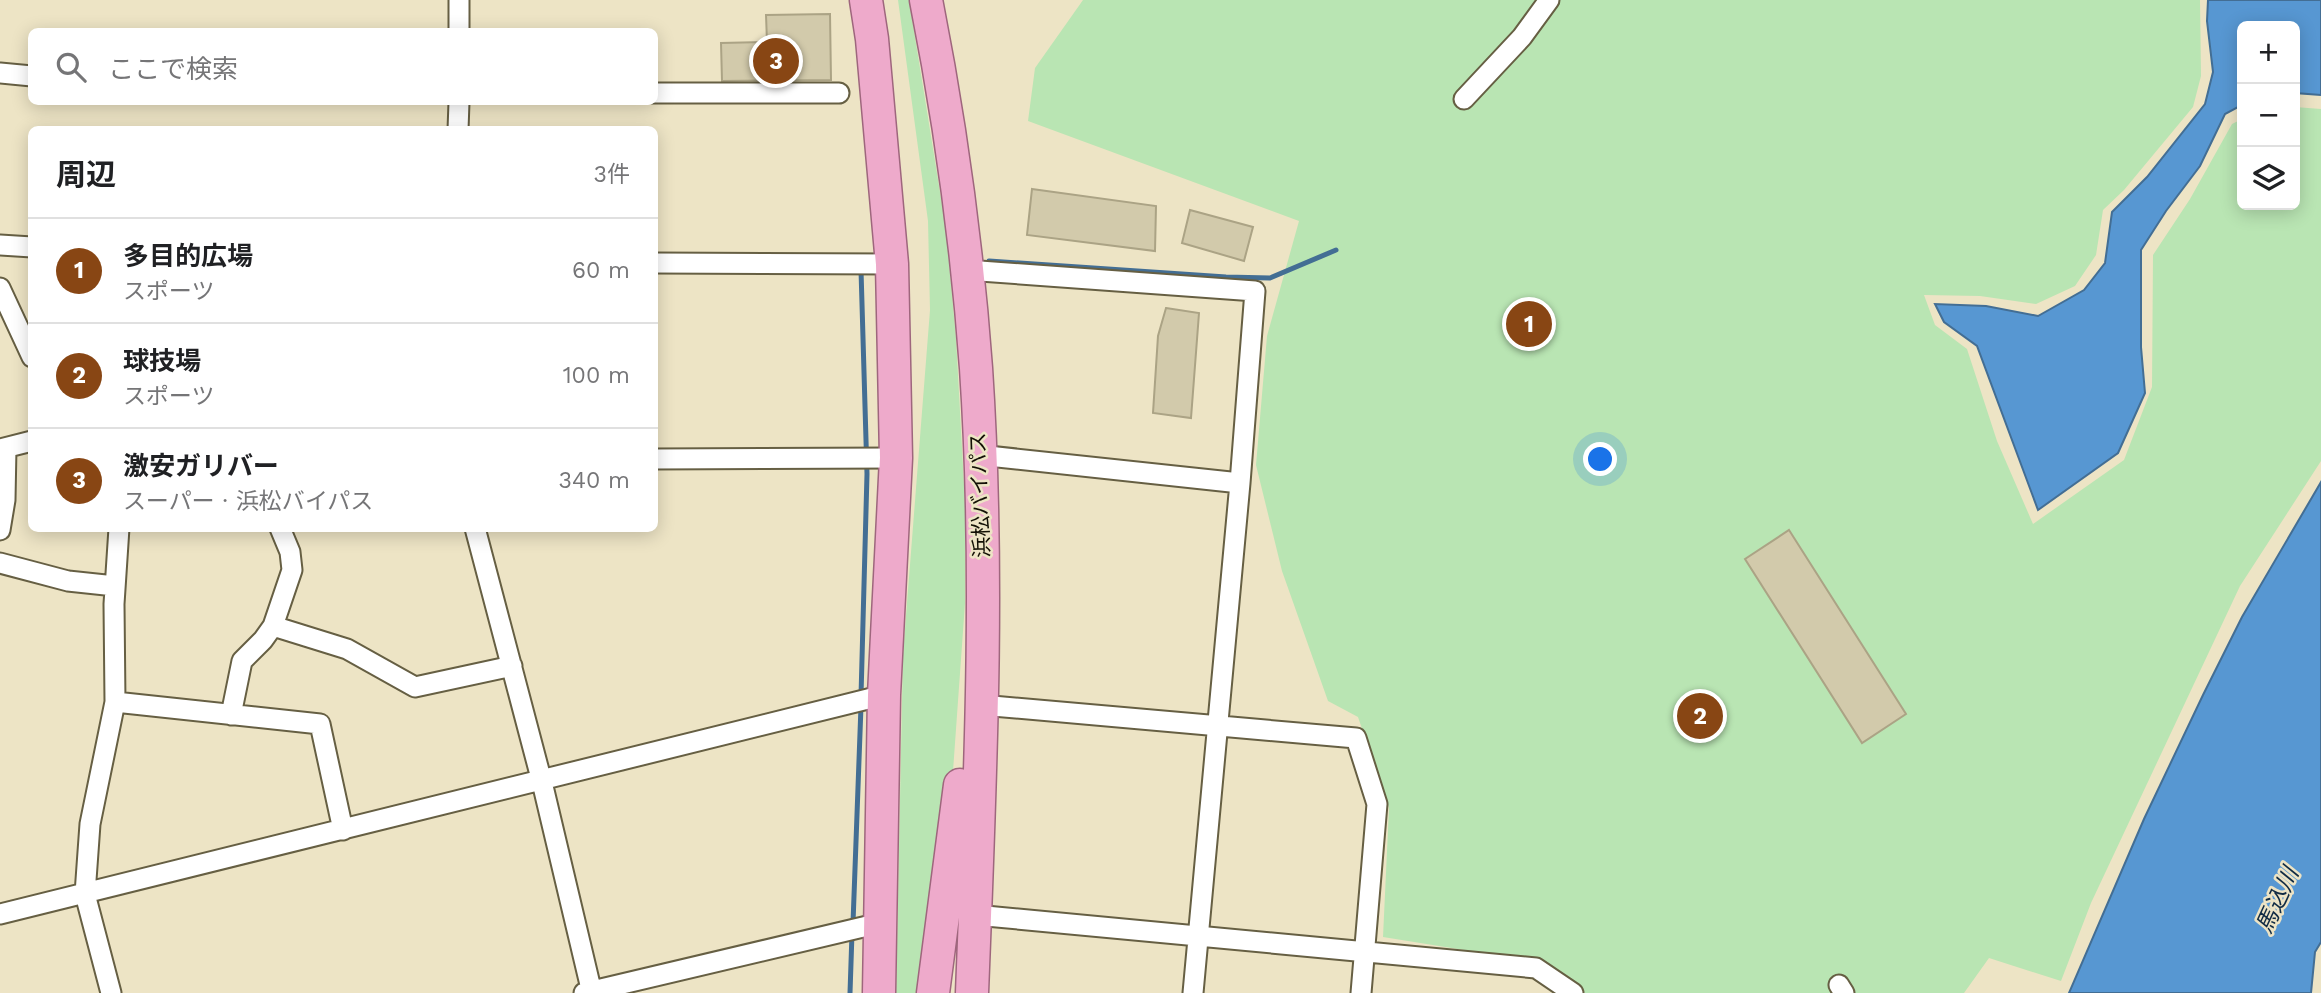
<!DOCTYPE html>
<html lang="ja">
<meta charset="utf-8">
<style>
body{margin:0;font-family:"Work Sans","Noto Sans JP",sans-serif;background:#f2f2f2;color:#202124}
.controls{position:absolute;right:21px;top:21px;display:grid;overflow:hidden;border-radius:10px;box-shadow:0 4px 18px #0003}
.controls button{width:63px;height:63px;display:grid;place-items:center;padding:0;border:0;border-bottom:2px solid #e0e0e0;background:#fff;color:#202124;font:35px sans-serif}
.you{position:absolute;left:1601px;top:460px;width:24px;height:24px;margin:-18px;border:5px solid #fff;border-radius:50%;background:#1a73e8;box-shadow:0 0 0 10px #1a73e833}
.badge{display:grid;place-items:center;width:46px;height:46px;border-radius:50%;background:#884614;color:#fff;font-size:23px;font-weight:700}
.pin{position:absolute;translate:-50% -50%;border:4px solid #fff;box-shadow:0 2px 7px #0006}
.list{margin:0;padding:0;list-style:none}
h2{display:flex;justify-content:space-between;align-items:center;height:91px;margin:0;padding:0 28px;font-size:30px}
h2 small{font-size:23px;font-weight:400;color:#757577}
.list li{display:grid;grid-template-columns:46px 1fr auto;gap:21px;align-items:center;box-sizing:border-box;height:105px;padding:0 28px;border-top:2px solid #e0e0e0}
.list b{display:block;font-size:26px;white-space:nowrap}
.list p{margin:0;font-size:23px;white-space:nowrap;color:#757577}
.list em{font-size:23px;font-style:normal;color:#757577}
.icon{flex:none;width:38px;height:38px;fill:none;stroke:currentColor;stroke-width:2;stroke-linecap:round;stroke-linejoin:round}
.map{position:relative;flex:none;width:2321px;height:993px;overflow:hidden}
.search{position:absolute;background:#fff;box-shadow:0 4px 18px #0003;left:28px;top:28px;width:630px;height:77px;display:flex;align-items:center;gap:18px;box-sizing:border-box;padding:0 24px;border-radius:10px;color:#757577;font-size:26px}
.panel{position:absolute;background:#fff;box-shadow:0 4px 18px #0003;left:28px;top:126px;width:630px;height:406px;border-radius:10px}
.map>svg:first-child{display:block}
.green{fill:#b9e5b3}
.water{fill:#5797d2;stroke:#436e94;stroke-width:2}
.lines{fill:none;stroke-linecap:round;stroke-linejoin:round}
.stream{stroke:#436e94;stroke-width:5}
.building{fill:#d2caab;stroke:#aba385;stroke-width:2}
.minor-casing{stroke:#665f43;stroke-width:23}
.trunk-casing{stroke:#9e667d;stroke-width:35}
.minor{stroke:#fff;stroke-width:19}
.trunk{stroke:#eeaacb;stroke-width:32}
.labels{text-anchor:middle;stroke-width:5;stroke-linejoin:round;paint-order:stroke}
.street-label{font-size:21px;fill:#131005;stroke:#ede4c5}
.water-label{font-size:23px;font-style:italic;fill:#102b44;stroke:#ede4c5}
</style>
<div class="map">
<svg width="2321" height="993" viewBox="0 0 2321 993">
<rect width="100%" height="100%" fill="#ede4c5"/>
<!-- green -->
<path class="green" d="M898 0H909L946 229 956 338 965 503V603L950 813 923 993H896L903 654 930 310 928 221Z
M1083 0H2200L2201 76 2193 107 2124 190 2103 210 2096 255 2075 286 2036 304 1980 296 1924 295 1935 325 1967 349 1997 441 2033 524 2124 460 2152 387 2153 255 2190 199 2232 124 2242 119V205H2295V107L2321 109V461L2240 586 2091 903 2061 981 1989 958 1964 993H1585L1538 962 1383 937 1389 808 1358 717 1328 701 1282 571 1256 465 1267 336 1299 221 1028 121 1035 68Z"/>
<!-- water -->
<path class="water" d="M2208 0H2321V95L2295 93V26H2242V105L2225 114 2200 166 2166 211 2141 250V347L2145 393 2118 453 2038 510 1977 346 1944 322 1935 304 1986 306 2038 316 2084 290 2105 263 2112 212 2147 177 2205 104 2213 72 2207 21Z
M2321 482V942L2315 952 2311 993H2069L2144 819 2203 695 2242 617Z"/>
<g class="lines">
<!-- stream -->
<path class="stream" d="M989 261 1226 277 1270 278 1336 250
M861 696 867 474 861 270
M853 923 861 706
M850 993 852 933"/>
</g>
<!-- building -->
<path class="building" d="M830 14 831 80 722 81 721 43 767 42 766 15Z
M1032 189 1156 206 1155 251 1027 235Z
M1190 210 1253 227 1244 261 1182 243Z
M1166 308 1199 313 1191 418 1153 413 1158 336Z
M1789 530 1906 714 1862 743 1745 559Z"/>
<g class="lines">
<defs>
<path id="minor" d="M459 32V0
M0 73 32 76
M654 93H839
M1464 99 1522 37 1549 0
M458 130 459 102
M0 245 32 247
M654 263 892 264
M966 270 1255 291 1240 483 1193 993
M0 288 32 357
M0 449 32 441
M979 455 1240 483
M654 459 896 458
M475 528 542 782 592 993
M0 530 5 500 6 448
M0 563 68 581 115 586
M273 626 347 649 415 687 512 666
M115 702 320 724 343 830
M981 705 1356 738 1377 804 1361 993
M231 715 242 661 263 640 273 626 292 570 290 552 280 528
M0 914 884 695
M975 915 1536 968 1573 993
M1839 985 1844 993
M111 993 85 894 90 824 115 702 114 604 119 528
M584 993 880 923"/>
<path id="trunk" d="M866 0 872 39 892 264 896 458 884 695 879 993
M926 0C950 121 967 245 976 368 990 576 980 785 972 993
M933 993 960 785"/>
</defs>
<!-- minor casing -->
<use href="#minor" class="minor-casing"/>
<!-- trunk casing -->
<use href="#trunk" class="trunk-casing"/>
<!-- minor -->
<use href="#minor" class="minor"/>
<!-- trunk -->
<use href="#trunk" class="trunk"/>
</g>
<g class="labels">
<!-- street labels -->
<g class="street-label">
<text transform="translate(980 495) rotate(-92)" y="7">浜松バイパス</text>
</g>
<!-- water labels -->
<g class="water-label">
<text transform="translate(2277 900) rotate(-65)" y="8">馬込川</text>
</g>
</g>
</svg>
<div class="controls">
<button>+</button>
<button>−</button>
<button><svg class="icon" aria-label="layers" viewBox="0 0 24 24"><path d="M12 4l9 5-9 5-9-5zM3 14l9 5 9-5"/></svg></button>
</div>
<div class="you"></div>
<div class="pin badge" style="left:1529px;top:324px">1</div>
<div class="pin badge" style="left:1700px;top:716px">2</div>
<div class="pin badge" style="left:776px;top:61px">3</div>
<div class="search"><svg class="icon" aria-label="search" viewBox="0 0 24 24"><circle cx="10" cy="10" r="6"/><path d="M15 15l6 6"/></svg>ここで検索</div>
<section class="panel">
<h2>周辺<small>3件</small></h2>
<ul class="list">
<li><span class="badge">1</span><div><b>多目的広場</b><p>スポーツ</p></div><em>60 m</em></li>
<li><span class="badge">2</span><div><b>球技場</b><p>スポーツ</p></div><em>100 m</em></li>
<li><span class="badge">3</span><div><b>激安ガリバー</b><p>スーパー · 浜松バイパス</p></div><em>340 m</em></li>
</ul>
</section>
</div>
